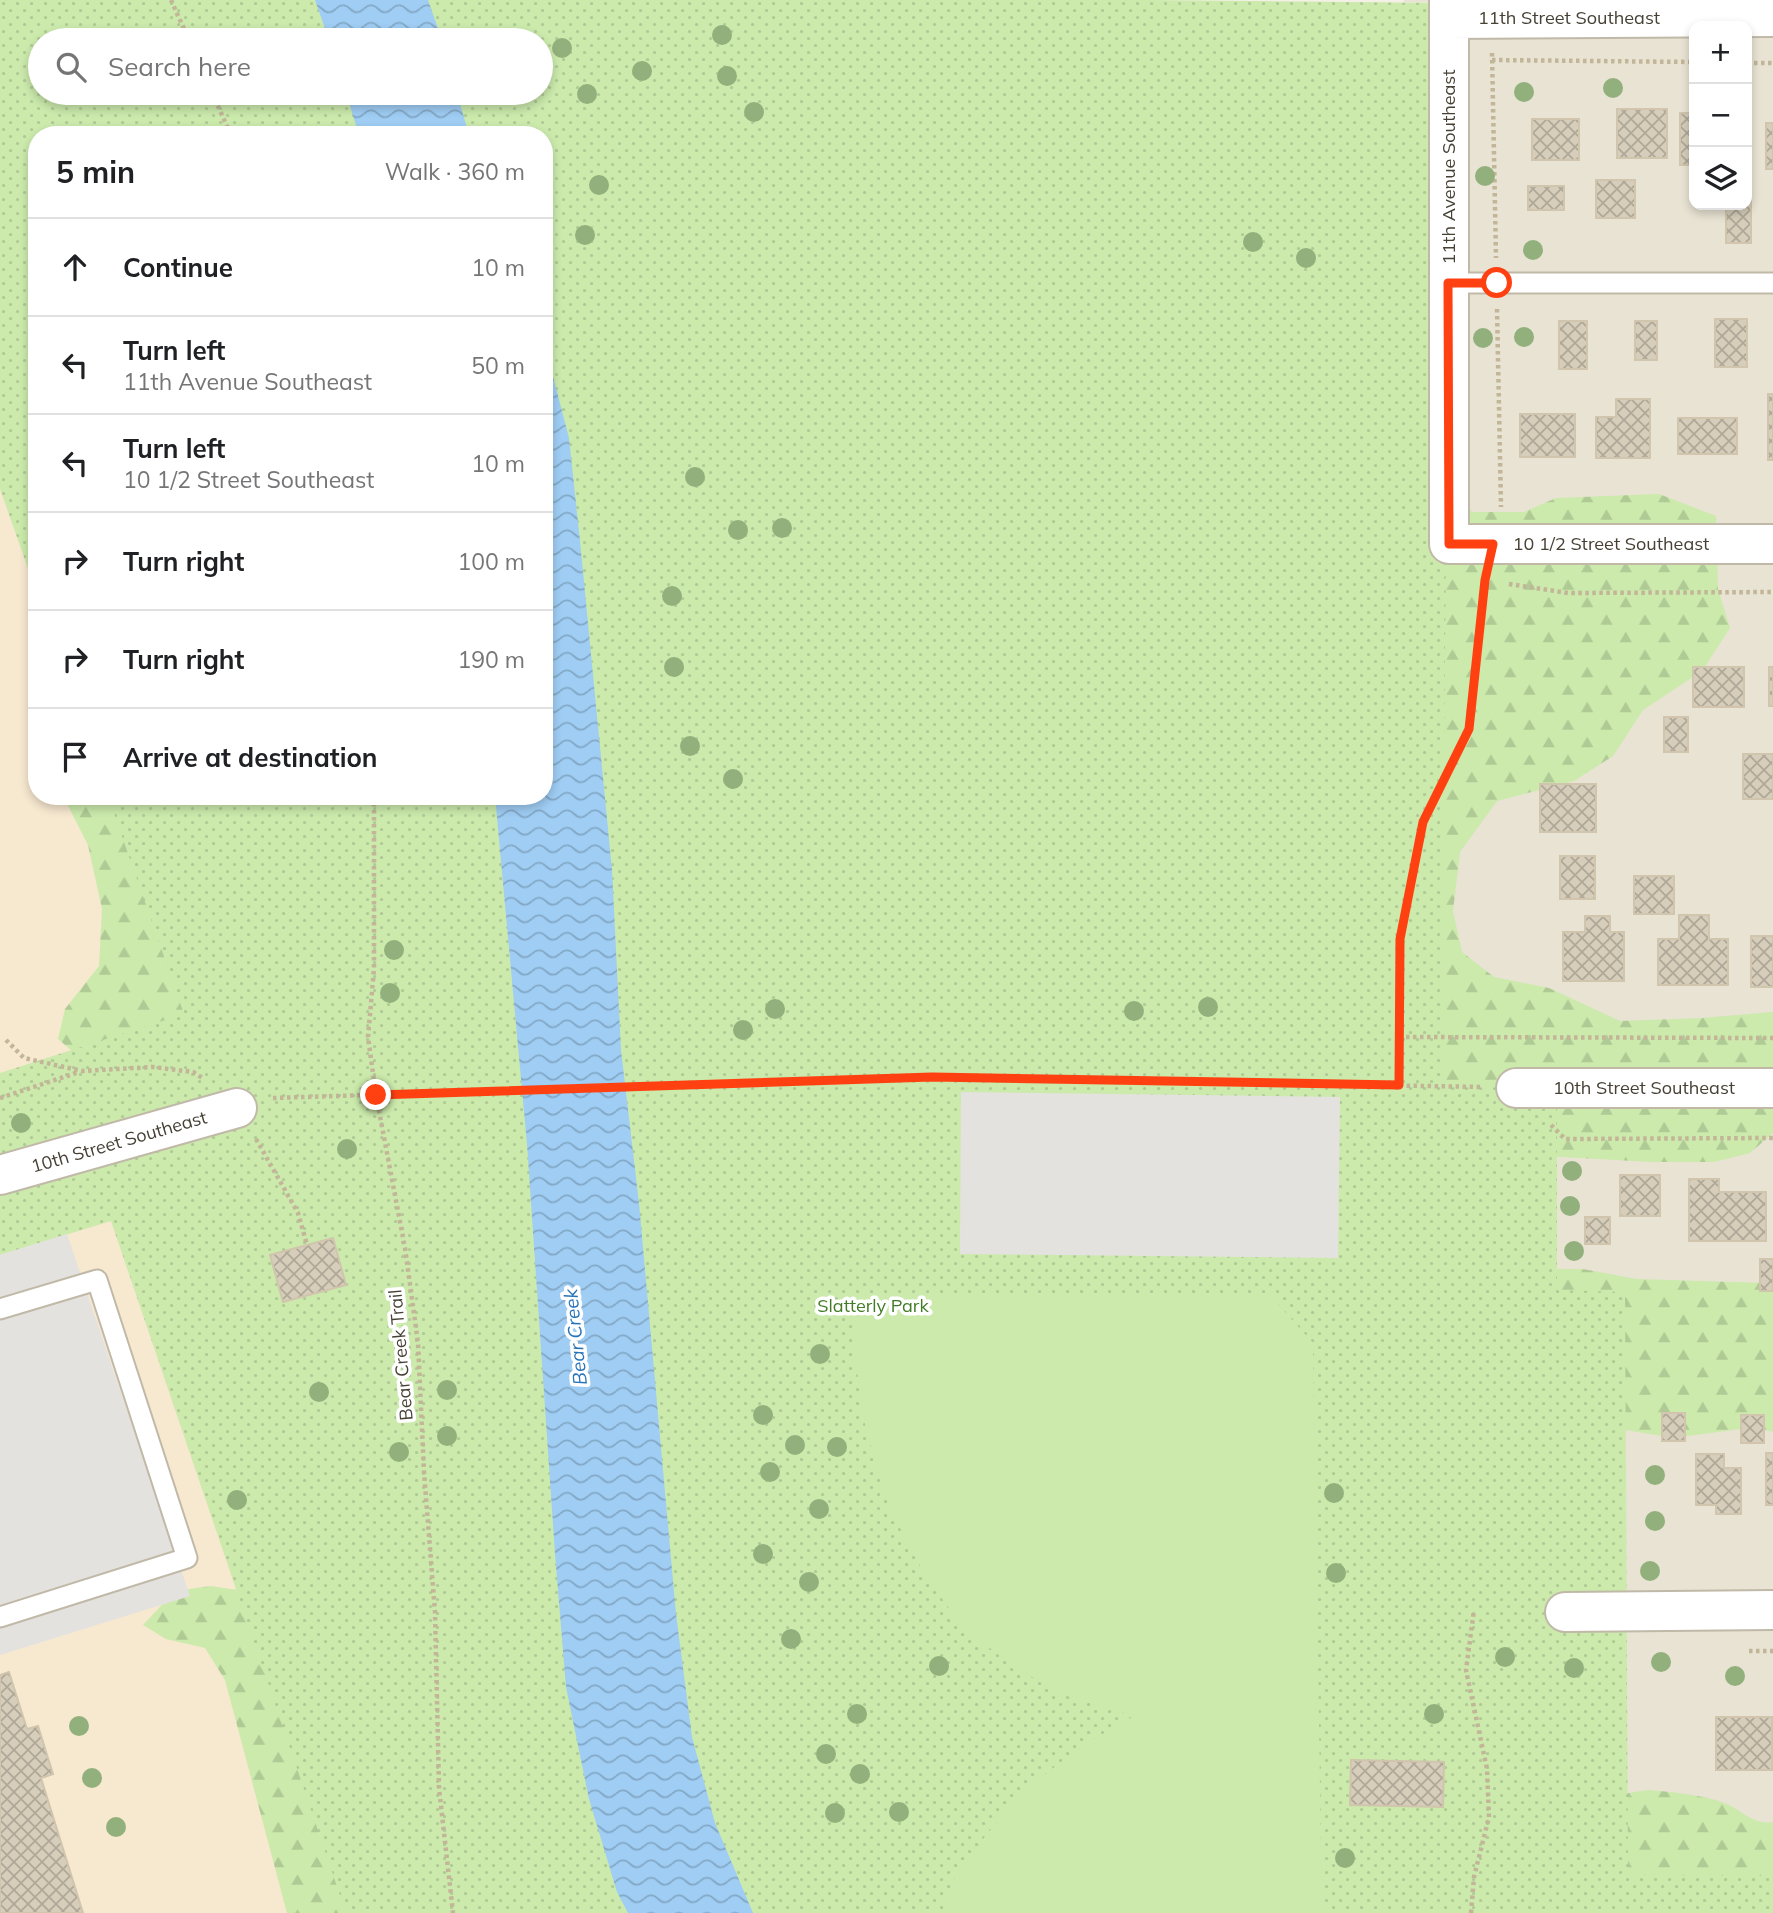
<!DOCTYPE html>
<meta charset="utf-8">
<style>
body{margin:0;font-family:Mulish,sans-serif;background:#f6f6f6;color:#202124}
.controls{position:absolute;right:21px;top:21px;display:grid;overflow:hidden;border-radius:14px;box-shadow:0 4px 10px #0003}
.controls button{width:63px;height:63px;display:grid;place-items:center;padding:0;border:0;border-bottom:2px solid #e0e0e0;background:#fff;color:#202124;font:35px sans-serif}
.stop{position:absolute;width:21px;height:21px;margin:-16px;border:5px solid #ff4111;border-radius:50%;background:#fff}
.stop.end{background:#ff4111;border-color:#fff;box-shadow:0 2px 7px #0008}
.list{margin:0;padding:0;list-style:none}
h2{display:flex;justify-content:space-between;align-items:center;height:91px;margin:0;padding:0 28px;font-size:30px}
h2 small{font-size:23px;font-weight:400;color:#757577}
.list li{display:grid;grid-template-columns:46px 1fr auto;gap:21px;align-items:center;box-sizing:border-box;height:98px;padding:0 28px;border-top:2px solid #e0e0e0}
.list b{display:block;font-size:26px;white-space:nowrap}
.list p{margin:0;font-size:23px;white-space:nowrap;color:#757577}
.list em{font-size:23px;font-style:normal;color:#757577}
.icon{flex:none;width:38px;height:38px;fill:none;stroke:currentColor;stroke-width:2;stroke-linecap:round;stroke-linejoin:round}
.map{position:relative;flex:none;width:1773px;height:1913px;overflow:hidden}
.search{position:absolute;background:#fff;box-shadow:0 4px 10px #0003;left:28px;top:28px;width:525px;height:77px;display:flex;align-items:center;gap:18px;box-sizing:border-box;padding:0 24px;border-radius:38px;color:#757577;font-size:26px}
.panel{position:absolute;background:#fff;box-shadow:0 4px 10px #0003;left:28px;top:126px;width:525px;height:679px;border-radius:28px}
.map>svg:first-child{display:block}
.residential{fill:#e8e3d3;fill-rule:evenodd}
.commercial{fill:#f7e8d0}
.forest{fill:url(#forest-firs)}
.park{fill:url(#park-dots);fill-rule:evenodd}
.pitch{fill:#cbeaac}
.parking{fill:#e4e2de}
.water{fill:url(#water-waves)}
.building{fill:url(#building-cross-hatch);stroke:#d1c5ad;stroke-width:2}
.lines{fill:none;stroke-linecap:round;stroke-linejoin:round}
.service-casing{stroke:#c0b9a8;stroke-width:23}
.minor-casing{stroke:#c0b9a8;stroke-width:42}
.path{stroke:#c2b598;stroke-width:4.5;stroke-dasharray:3.5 3.5;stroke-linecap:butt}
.service{stroke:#fff;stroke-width:19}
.minor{stroke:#fff;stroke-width:38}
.tree{fill:#92b07c}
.route{stroke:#ff4111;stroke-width:9}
.labels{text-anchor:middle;stroke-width:7;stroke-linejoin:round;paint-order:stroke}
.street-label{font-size:18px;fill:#474135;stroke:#fff}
.park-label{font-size:18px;fill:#417b25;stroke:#fff}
.water-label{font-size:19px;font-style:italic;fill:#2874b8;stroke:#fff}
</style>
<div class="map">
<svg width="1773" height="1913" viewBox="0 0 1773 1913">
<defs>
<pattern id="forest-firs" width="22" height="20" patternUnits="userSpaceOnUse" patternTransform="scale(1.75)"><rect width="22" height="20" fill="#cbeaac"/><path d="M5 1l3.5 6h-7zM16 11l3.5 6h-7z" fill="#b0ca95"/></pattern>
<pattern id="park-dots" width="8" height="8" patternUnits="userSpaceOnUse" patternTransform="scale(1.75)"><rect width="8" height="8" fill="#cbeaac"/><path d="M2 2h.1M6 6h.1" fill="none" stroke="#b0ca95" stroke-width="1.8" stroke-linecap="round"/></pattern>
<pattern id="water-waves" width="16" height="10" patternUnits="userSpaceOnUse" patternTransform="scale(1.75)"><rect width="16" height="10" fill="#9fcdf4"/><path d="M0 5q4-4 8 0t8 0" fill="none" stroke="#83a8c6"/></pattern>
<pattern id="building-cross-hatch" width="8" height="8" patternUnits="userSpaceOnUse" patternTransform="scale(1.75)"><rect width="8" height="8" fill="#d6cdba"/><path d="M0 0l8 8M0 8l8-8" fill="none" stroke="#afa898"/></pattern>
</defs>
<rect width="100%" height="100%" fill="#f4f0e6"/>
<!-- residential -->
<path class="residential" d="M1404 0H1773V1876L1628 1875 1557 1291 1441 1088 1450 3 1404 2ZM1694 26H1747V205H1694Z"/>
<!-- commercial -->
<path class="commercial" d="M0 484 37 588V796H110L187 1014 0 1075Z
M111 1220 355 1913H0V1255Z"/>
<!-- forest -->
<path class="forest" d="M628 297 1432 468 1472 512H1524L1556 498 1659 494 1716 516 1718 589 1730 628 1702 671 1643 710 1613 756 1574 781 1497 801 1460 852 1453 911 1462 952 1494 977 1549 988 1620 1021 1702 1018 1773 1012V1133L1750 1153 1714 1162H1652L1526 1155 1475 1130Z
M63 796H341L330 977 85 1062 58 1039 65 1009 99 966 102 909 88 845Z
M1542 1269H1583L1636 1279 1766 1283 1773 1285V1432L1755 1427 1673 1438 1608 1427Z
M211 1586 257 1593 461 1913H287L225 1680 205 1648 166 1639 143 1625 175 1591Z
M1648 1790C1671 1792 1708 1795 1729 1805 1745 1813 1754 1825 1773 1822V1913H1611V1796Z"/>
<!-- park -->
<path class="park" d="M0 0H1150L1451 3 1441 1087 1557 1088V1290L1625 1292 1628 1875 1773 1876V1913H346L111 1221 0 1255V1073L184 1014 108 796H544V135H37V594L0 489ZM40 40H541V93H40Z"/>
<!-- pitch -->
<path class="pitch" d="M854 1293H1268L1313 1343 1322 1913H943L953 1881 986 1835 1025 1790 1080 1747 1134 1716 1061 1694 1013 1666 962 1627 924 1573 890 1509 866 1431 855 1359Z"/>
<!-- parking -->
<path class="parking" d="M961 1092 1340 1097 1338 1258 960 1254Z
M67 1234 190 1596 0 1655V1255Z"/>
<!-- water -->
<path class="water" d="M315 0H428L442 40H329Z
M346 93H457L469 135H359Z
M544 342 569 438 580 541 612 870 621 1050 639 1203 676 1614 692 1737 715 1823 753 1913H628L617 1892 589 1799 566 1687 555 1554 527 1144 495 796H544Z"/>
<!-- building -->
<path class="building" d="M1617 109H1667V158H1617Z
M1680 113H1694V165H1680Z
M1532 119H1579V160H1532Z
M1766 123H1773V169H1766Z
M1747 177H1751V243H1726V205H1747Z
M1596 180H1635V218H1596Z
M1528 186H1564V210H1528Z
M1715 319H1747V367H1715Z
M1559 321H1587V369H1559Z
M1635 321H1657V360H1635Z
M1768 394H1773V460H1768Z
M1616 399H1650V458H1596V417H1616Z
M1520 414H1575V457H1520Z
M1678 418H1737V454H1678Z
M1693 667H1744V707H1693Z
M1769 667H1773V706H1769Z
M1664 717H1688V752H1664Z
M1743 754H1773V799H1743Z
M1540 784H1596V832H1540Z
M1560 856H1595V899H1560Z
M1634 876H1674V914H1634Z
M1679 915H1709V939H1728V985H1658V939H1679Z
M1585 916H1610V932H1624V981H1563V932H1585Z
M1751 936H1773V987H1751Z
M1620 1175H1660V1216H1620Z
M1689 1179H1719V1192H1766V1241H1689Z
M1585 1217H1610V1244H1585Z
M333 1238 346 1285 283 1302 270 1255Z
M1760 1259H1773V1291H1760Z
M1662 1413H1685V1441H1662Z
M1741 1415H1764V1443H1741Z
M1766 1453H1773V1505H1766Z
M1696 1454H1724V1468H1741V1514H1716V1505H1696Z
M9 1672 27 1729 38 1726 53 1774 41 1778 83 1913H0V1675Z
M1716 1717H1772V1770H1716Z
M1351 1760 1444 1762 1443 1807 1350 1805Z"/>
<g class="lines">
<defs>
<path id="service" d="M1448 283H1773
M0 1309 97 1280 187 1558 0 1617"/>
<path id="minor" d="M1449 0V544H1773
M1449 19 1773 17
M1516 1088H1773
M0 1175 237 1108
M1565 1612 1773 1610"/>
</defs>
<!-- service casing -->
<use href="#service" class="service-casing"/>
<!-- minor casing -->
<use href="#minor" class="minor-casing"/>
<!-- path -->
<path class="path" d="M171 0 189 40
M1492 53 1496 258
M1492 60 1694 62
M1747 63H1773
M212 93 231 135
M1497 309 1501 507
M1509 584 1568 593 1773 592
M374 796V969L368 1037 376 1095 405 1248 418 1343 424 1472 435 1612 439 1788 453 1913
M1399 1037 1773 1038
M6 1040 24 1058 82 1071 153 1067 193 1072 204 1079
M1399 1085 1400 939 1423 822 1469 729 1485 580
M0 1098 79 1072
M273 1098 932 1077 1481 1087
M1551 1125 1565 1139 1773 1138
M256 1139 298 1213 307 1245
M1749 1651H1773
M1471 1913 1474 1877 1489 1817 1487 1769 1466 1670 1474 1610"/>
<!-- service -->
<use href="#service" class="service"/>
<!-- minor -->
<use href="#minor" class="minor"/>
</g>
<!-- trees -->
<g class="tree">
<circle cx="722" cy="35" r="10"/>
<circle cx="562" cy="48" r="10"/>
<circle cx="642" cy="71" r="10"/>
<circle cx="727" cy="76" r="10"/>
<circle cx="1613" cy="88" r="10"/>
<circle cx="1524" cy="92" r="10"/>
<circle cx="587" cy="94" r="10"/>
<circle cx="754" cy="112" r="10"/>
<circle cx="1485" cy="176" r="10"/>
<circle cx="599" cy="185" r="10"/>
<circle cx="585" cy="235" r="10"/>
<circle cx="1253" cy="242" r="10"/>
<circle cx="1533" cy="250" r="10"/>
<circle cx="1306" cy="258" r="10"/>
<circle cx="1524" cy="337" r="10"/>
<circle cx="1483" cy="338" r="10"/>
<circle cx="695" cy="477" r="10"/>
<circle cx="782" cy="528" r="10"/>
<circle cx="738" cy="530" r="10"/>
<circle cx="672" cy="596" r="10"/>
<circle cx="674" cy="667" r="10"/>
<circle cx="690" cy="746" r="10"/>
<circle cx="733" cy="779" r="10"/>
<circle cx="394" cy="950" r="10"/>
<circle cx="390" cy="993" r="10"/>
<circle cx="1208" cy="1007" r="10"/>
<circle cx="775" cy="1009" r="10"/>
<circle cx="1134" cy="1011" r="10"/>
<circle cx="743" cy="1030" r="10"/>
<circle cx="21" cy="1123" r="10"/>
<circle cx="347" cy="1149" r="10"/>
<circle cx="1572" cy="1171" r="10"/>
<circle cx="1570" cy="1206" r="10"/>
<circle cx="1574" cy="1251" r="10"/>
<circle cx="820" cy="1354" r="10"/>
<circle cx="447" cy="1390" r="10"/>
<circle cx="319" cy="1392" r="10"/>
<circle cx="763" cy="1415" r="10"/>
<circle cx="447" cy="1436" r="10"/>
<circle cx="795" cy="1445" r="10"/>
<circle cx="837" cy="1447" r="10"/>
<circle cx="399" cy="1452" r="10"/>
<circle cx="770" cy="1472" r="10"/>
<circle cx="1655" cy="1475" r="10"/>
<circle cx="1334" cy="1493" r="10"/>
<circle cx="237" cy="1500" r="10"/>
<circle cx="819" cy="1509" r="10"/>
<circle cx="1655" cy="1521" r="10"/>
<circle cx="763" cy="1554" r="10"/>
<circle cx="1650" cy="1571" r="10"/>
<circle cx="1336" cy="1573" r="10"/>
<circle cx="809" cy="1582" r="10"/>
<circle cx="791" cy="1639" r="10"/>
<circle cx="1505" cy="1657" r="10"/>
<circle cx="1661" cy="1662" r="10"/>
<circle cx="939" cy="1666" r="10"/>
<circle cx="1574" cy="1668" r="10"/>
<circle cx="1735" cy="1676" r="10"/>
<circle cx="857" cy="1714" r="10"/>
<circle cx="1434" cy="1714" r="10"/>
<circle cx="79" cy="1726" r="10"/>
<circle cx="826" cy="1754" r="10"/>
<circle cx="860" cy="1774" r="10"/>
<circle cx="92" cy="1778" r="10"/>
<circle cx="899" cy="1812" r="10"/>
<circle cx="835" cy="1813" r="10"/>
<circle cx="116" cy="1827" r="10"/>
<circle cx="1345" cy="1858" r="10"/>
</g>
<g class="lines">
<!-- route -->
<path class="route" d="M376 1095 932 1077 1399 1085 1400 939 1423 822 1469 729 1485 580 1493 544H1449L1448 283H1497"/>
</g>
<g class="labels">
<!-- street labels -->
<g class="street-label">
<text x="1569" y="24">11th Street Southeast</text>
<text transform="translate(1449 167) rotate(-90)" y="6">11th Avenue Southeast</text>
<text x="1611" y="550">10 1/2 Street Southeast</text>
<text x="1644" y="1094">10th Street Southeast</text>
<text transform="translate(119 1142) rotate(-16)" y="6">10th Street Southeast</text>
<text transform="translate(401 1355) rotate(-95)" y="6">Bear Creek Trail</text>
</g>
<!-- park labels -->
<g class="park-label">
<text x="873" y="1312">Slatterly Park</text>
</g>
<!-- water labels -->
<g class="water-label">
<text transform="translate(575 1337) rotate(-96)" y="7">Bear Creek</text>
</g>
</g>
</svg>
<div class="controls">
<button>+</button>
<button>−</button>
<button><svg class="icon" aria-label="layers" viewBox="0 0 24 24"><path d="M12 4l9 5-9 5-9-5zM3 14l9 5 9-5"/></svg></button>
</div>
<div class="stop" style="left:1497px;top:283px"></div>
<div class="stop end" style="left:376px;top:1095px"></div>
<div class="search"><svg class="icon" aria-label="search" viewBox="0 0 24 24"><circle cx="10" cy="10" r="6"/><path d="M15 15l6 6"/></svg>Search here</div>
<section class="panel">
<h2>5 min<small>Walk · 360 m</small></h2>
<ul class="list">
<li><svg class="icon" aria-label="ahead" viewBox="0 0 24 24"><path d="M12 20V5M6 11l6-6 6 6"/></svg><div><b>Continue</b></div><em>10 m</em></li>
<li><svg class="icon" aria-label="left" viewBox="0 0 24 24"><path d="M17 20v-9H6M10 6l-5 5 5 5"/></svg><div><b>Turn left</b><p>11th Avenue Southeast</p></div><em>50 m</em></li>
<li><svg class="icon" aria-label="left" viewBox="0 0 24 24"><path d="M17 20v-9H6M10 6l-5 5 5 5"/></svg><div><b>Turn left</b><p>10 1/2 Street Southeast</p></div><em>10 m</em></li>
<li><svg class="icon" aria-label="right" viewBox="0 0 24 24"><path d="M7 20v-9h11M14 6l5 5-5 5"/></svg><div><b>Turn right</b></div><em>100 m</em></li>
<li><svg class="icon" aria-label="right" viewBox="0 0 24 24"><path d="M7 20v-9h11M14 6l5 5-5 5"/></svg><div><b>Turn right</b></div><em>190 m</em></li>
<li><svg class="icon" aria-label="arrive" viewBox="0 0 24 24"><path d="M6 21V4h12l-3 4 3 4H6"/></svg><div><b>Arrive at destination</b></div></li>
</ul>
</section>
</div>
